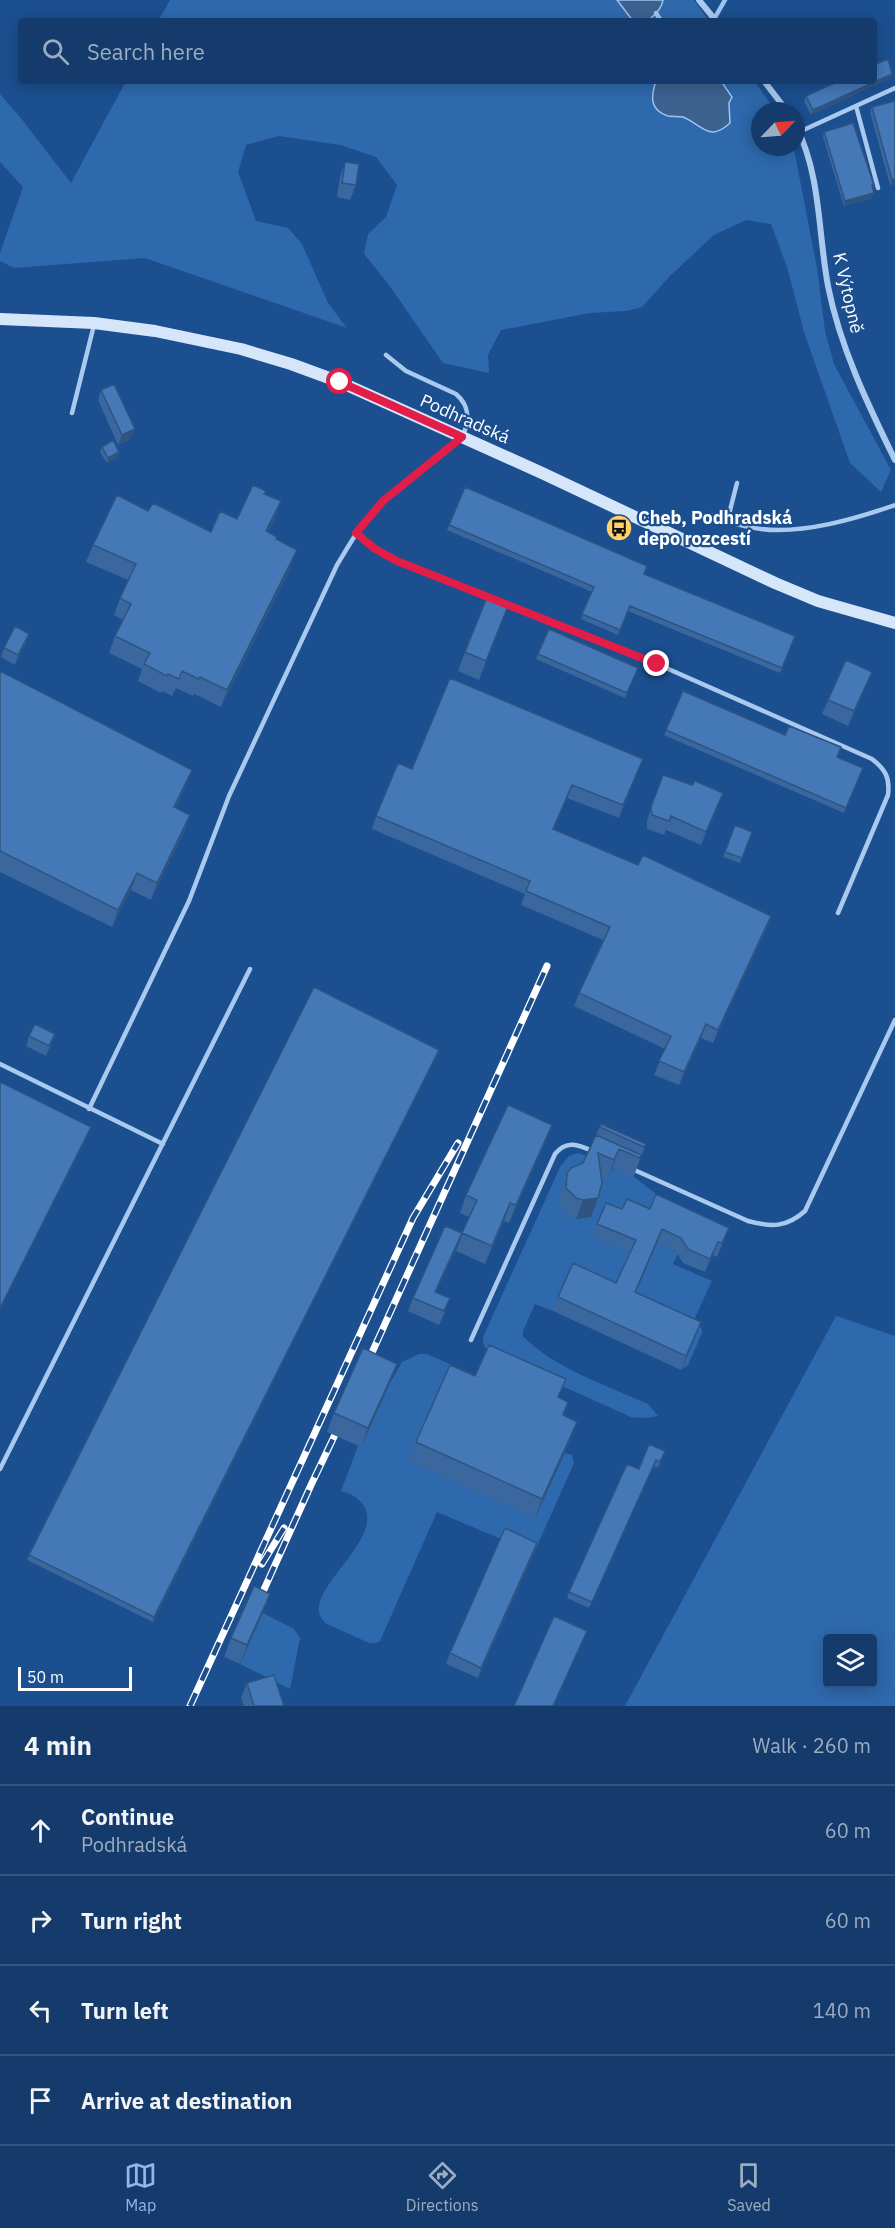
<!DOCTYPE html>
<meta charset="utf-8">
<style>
body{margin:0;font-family:"IBM Plex Sans",sans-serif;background:#1d4271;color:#f1f3f6}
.controls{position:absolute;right:18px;bottom:18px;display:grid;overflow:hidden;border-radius:6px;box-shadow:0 3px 15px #0003}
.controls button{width:54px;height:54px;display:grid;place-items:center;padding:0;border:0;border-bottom:2px solid #33557e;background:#143b6b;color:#f1f3f6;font:30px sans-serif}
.compass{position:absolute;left:751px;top:102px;width:54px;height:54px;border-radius:50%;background:#143b6b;box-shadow:0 3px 15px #0003;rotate:65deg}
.scale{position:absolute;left:18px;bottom:15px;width:114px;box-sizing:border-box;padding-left:6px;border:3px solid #fff;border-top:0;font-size:16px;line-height:21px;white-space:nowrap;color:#fff;-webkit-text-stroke:4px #1b4f8f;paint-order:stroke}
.stop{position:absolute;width:18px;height:18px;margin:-14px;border:4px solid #e11d48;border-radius:50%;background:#fff}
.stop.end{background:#e11d48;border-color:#fff;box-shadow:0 2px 6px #0008}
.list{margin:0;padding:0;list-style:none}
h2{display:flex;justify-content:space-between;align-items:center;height:78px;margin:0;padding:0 24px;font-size:26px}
h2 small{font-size:20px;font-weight:400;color:#9dadc1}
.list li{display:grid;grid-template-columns:39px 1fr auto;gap:18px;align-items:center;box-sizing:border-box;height:90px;padding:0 24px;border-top:2px solid #33557e}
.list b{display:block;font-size:22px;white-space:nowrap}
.list p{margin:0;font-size:20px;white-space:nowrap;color:#9dadc1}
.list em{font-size:20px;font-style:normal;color:#9dadc1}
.icon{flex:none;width:33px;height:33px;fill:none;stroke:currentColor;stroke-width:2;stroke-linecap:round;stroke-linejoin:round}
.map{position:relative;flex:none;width:895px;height:1706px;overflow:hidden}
.search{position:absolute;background:#143b6b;box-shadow:0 3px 15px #0003;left:18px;right:18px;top:18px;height:66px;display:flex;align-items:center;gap:15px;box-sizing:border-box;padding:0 21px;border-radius:6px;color:#9dadc1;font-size:22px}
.sheet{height:438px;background:#143b6b}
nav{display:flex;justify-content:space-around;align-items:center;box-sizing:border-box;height:84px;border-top:2px solid #33557e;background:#143b6b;font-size:16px;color:#9dadc1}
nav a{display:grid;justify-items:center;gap:3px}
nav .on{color:#95b2f1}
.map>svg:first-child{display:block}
.green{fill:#2e69ad;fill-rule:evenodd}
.water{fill:#3c6290;stroke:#9cc4f0;stroke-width:1.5}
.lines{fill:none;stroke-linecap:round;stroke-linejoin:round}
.stream{stroke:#9cc4f0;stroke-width:4.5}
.lane{stroke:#a9c9ee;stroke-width:4.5}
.street{stroke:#a9c9ee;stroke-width:6}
.secondary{stroke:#d6e6fa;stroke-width:12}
.rail-casing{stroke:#fff;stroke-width:7}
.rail{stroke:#1b4f8f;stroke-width:4.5;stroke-dasharray:14;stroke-linecap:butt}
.wall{fill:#3a679d}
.shaded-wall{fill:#305480}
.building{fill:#4478b7;stroke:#305480;stroke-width:1.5}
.route{stroke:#e11d48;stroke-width:8}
.labels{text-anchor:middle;stroke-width:4.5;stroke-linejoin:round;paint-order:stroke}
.street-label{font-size:18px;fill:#fff;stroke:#1b4f8f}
.poi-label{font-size:18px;font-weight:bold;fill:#fff;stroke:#1b4f8f;text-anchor:start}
</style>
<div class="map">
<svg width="895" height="1706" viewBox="0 0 895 1706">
<rect width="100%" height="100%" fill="#1b4f8f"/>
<!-- green -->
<path class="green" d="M170 0H694L709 21H158Z
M126 81H754L776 111H760V147H793L794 149 817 268 825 331 834 364 891 470 881 492 850 463 804 332 787 267 771 224 746 220 714 235 671 275 642 307 626 311 590 313 501 330 488 355 489 373 443 363 389 285 364 254 368 234 386 217 397 185 376 157 340 145 279 136 246 145 238 172 256 221 288 228 302 244 328 303 347 328 145 258 14 268 0 261V253L23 187 0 162V94L20 117 71 183Z
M578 1153 588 1156V1158L632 1177 633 1176 660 1197 631 1254 638 1288 657 1243 678 1253 673 1264 712 1281 693 1322 702 1329V1333L688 1365 681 1370 696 1336 568 1277 553 1311 535 1304 523 1331V1336C552 1367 608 1386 648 1404L658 1416 647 1418 631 1417 491 1354C485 1349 483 1345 483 1337L561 1165 569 1156Z
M836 1316 895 1336V1706H625ZM828 1638H872V1684H828Z
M419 1354H427L477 1376 535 1518 565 1453 572 1455 574 1463 534 1553 437 1512 380 1641 376 1643H369L327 1624C291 1597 386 1543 364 1506 359 1498 350 1493 341 1491L358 1446 361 1447 390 1383 402 1362Z
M263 1613 294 1629 300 1638 290 1689 240 1664Z"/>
<!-- water -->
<path class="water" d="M617 0H663C662 9 654 15 648 21H633Z
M656 81H721L732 97 729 103 730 123C709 143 701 124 683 117 678 116 673 117 668 116 649 110 651 96 656 81Z"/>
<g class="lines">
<!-- stream -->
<path class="stream" d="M656 13 661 21
M713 21 725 0"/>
<!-- lane -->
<path class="lane" d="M856 106 878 188
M799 132 895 88
M72 413 94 325
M707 514C724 521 743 527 761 529 804 534 855 519 895 505
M727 522 737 483
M356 533 375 549 397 561 657 664 872 759C886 770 890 778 888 795L838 913
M0 1064 163 1144
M89 1109 189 901 229 796 337 565C351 542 364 518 384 501 404 482 429 467 450 448 454 444 460 440 463 435 470 420 469 405 456 394L406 371 386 355
M630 1168 748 1221C771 1227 786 1228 805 1211L895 1020
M471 1340 555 1154C567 1139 579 1145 595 1152
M0 1469 250 969"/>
<!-- street -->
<path class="street" d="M699 0 716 21
M764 81 787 111
M796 126C821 175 818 233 828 286 840 347 868 405 895 460"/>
<!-- secondary -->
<path class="secondary" d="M0 319 94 323 155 331 241 349 291 364 340 382 542 473 775 583 818 601 895 623"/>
<defs>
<path id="rail" d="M365 1368 547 966
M262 1564 284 1528
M257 1605 311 1485 342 1420
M190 1706 413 1218 458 1143"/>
</defs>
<!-- rail casing -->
<use href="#rail" class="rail-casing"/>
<!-- rail -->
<use href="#rail" class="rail"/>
</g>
<!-- wall -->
<path class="wall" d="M890 78 811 115 804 101 806 96Z
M895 101V184L890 185 870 112 872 107Z
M824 132 874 185 873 189 872 198 844 206 823 137Z
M345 162 356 185 350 200 337 197 340 177Z
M101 390 131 439 118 445 98 400Z
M102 447 119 452 118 457 107 463 100 452Z
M465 487 644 574 795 636 780 673 628 611 618 635 581 619 592 592 447 530Z
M265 494 281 501 275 518 268 532 276 540 291 567 221 707 194 694 193 696 176 688 172 696 162 691 161 693 138 681 142 669 109 653 115 636 123 620 114 615 120 598 128 580 86 562 93 545 148 511 211 532 237 519Z
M508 606 479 680 458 671 465 652Z
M549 629 638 668 625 698 536 659Z
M26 643 15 665 1 657 4 648Z
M0 671 185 787 176 808 190 815 184 832 151 900 131 890 112 927 0 872Z
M872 672 866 687 848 726 822 714 828 700Z
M683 691 785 735 863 768 844 813 664 735Z
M412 769 638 772 619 818 567 798 553 830 638 865 771 916 766 930 713 1043 701 1038 679 1085 654 1075 665 1049 574 1006 579 993 603 940 521 905 525 894 372 829 376 816Z
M663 775 718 806 701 845 666 830 664 835 647 829V820Z
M735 825 752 832 740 863 723 857Z
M55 1034 46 1056 26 1046 29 1036Z
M439 1050 153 1622 27 1560 29 1555Z
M601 1124 646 1144 633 1178 612 1168 607 1180 602 1177 591 1217 576 1219 569 1218 559 1207 560 1193 567 1173 583 1163Z
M552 1125 545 1143 509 1223 504 1221 485 1264 456 1251 469 1217 460 1213 466 1195Z
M622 1209 724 1241 717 1257 713 1255 705 1272 683 1263 676 1252 657 1243 636 1292 696 1335 681 1370 553 1311 558 1297 616 1283 630 1253 592 1237 597 1224Z
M457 1247 436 1292 445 1312 439 1325 408 1311 413 1298Z
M475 1376 559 1398 570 1441 535 1518 409 1461 416 1442Z
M390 1383 361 1447 327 1432 334 1413Z
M665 1451 658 1468 654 1466 589 1608 567 1598 569 1592 639 1469Z
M534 1553 478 1678 446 1664 450 1653Z
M263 1613 240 1664 224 1657 231 1638Z
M247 1683 284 1706H244L241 1698Z"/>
<!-- shaded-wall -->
<path class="shaded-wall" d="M892 74 890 78 811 115 813 110Z
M895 179V184L890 185 892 180Z
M874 193 872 198 844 206 845 201Z
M135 429 131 439 118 445 122 435Z
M119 452 118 457 107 463 108 458Z
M281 501 275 518 260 548 266 531Z
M297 550 291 567 221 707 227 690Z
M508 606 501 625 479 680 486 661Z
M29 634 26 643 15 665 18 655Z
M872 672 866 687 848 726 854 711Z
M643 759 638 772 619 818 623 805Z
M192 770 185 787 168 824 174 807Z
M572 785 567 798 548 843 553 829Z
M723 793 718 806 701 845 706 832Z
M190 815 184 832 151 900 157 883Z
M137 873 131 890 112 927 118 910Z
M771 916 766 930 713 1043 718 1030Z
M706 1024 701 1038 679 1085 684 1072Z
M439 1050 437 1055 153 1622 154 1617Z
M552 1125 545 1143 509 1223 516 1205Z
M91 1127 89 1133 0 1310V1308Z
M619 1149 612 1168 607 1180 614 1160Z
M598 1198 591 1217 576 1219 583 1200Z
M510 1203 504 1221 485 1264 492 1246Z
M729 1228 724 1241 717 1257 722 1243Z
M662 1229 657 1243 630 1305 635 1292Z
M462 1233 457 1247 430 1305 435 1292Z
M718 1242 713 1255 705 1272 710 1259Z
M701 1322 696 1335 681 1370 686 1356Z
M397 1364 390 1383 361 1447 368 1428Z
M577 1422 570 1441 535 1518 542 1499Z
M537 1543 534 1553 478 1678 481 1668Z
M270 1594 263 1613 240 1664 247 1645Z"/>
<!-- building -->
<path class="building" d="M888 59 892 74 813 110 806 96 839 81H874V65Z
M895 101V179L892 180 872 107Z
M853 123 874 185H872L874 193 845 201 824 132Z
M345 162 359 164 356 185 342 183Z
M114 384 135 429 122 435 101 390Z
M113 440 119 452 108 458 102 447Z
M253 485 266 491 264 494 281 501 266 531 277 537 276 539 297 550 227 690 200 677 199 679 182 671 179 679 168 674 167 676 144 664 150 653 115 636 131 604 120 598 136 564 93 545 117 495 148 511 153 503 211 532 220 511 237 519Z
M465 487 647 566 644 574 795 636 782 668 630 606 620 630 582 614 594 587 449 525Z
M487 597 508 606 486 661 465 652Z
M15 626 29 634 18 655 4 648Z
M549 629 638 668 627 693 538 654Z
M846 660 872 672 854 711 828 700Z
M0 671 192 770 174 807 190 815 157 883 137 873 118 910 0 851Z
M450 678 643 759 623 805 572 785 553 829 638 865 643 855 771 916 718 1030 706 1024 684 1072 659 1061 671 1036 579 993 610 927 526 891 530 881 376 816 398 763 412 769Z
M683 691 785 735 789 726 841 747 837 757 863 768 846 808 666 730Z
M663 775 692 785 695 781 723 793 706 832 671 816 669 821 652 815 651 807Z
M735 825 752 832 742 858 725 852Z
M314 987 439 1050 154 1617 29 1555Z
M35 1024 55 1034 49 1046 29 1036Z
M0 1082 91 1127 0 1308Z
M508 1105 552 1125 516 1205 510 1203 492 1246 462 1233 477 1200 466 1195Z
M601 1124 646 1144 644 1147 600 1127Z
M596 1135 641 1155 640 1158 619 1149 614 1160 598 1153 602 1183 598 1198 583 1200 576 1198 566 1188 567 1173 571 1168 583 1163Z
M656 1194 729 1228 722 1243 718 1242 710 1259 688 1249 681 1238 662 1229 635 1292 701 1322 686 1356 558 1297 573 1263 616 1283 636 1240 597 1224 606 1203 622 1209 627 1199 650 1209Z
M445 1226 462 1233 435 1292 450 1298 444 1311 413 1298Z
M489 1345 566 1379 558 1397 568 1402 563 1415 577 1422 542 1499 416 1442 450 1365 475 1376Z
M363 1348 397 1364 368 1428 334 1413Z
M649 1444 665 1451 660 1462 656 1460 592 1602 569 1592 627 1464 639 1469Z
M505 1528 537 1543 481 1668 450 1653Z
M254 1586 270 1594 247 1645 231 1638Z
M554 1616 587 1631 553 1706H514Z
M274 1675 284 1706H254L247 1683Z"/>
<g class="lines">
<!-- route -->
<path class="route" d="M340 382 462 437 383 501 356 533 375 549 397 561 657 664"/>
</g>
<!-- icons -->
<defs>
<symbol id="bus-disc" viewBox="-11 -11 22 22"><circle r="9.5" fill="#ffd166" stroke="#1b4f8f"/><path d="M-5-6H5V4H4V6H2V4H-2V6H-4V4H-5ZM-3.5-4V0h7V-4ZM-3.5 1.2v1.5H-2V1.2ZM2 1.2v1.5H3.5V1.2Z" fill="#111"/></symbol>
</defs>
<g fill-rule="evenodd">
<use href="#bus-disc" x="604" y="513" width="30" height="30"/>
</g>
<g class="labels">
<!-- street labels -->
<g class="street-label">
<text transform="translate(848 293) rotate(77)" y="6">K Výtopně</text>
<text transform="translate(465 419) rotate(24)" y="6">Podhradská</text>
</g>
<!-- poi labels -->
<g class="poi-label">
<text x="638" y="524">Cheb, Podhradská<tspan x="638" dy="21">depo rozcestí</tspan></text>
</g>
</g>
</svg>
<div class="controls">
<button><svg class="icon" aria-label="layers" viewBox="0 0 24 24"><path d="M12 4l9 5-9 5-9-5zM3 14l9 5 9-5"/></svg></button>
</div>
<svg class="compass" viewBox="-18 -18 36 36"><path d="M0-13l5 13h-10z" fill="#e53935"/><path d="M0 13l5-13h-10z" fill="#9dadc1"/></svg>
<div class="scale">50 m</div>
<div class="stop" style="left:340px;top:382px"></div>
<div class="stop end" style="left:657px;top:664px"></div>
<div class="search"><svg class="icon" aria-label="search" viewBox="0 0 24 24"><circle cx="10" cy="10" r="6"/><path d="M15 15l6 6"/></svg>Search here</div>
</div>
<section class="sheet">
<h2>4 min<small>Walk · 260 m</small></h2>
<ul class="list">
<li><svg class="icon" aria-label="ahead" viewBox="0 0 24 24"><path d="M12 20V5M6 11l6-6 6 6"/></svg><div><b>Continue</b><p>Podhradská</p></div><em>60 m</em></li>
<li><svg class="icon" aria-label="right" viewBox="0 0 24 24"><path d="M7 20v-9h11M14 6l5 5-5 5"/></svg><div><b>Turn right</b></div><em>60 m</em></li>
<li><svg class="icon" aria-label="left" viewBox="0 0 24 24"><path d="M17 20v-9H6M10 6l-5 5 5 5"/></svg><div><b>Turn left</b></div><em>140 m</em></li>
<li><svg class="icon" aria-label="arrive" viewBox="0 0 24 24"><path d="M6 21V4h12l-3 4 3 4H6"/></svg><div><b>Arrive at destination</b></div></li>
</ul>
</section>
<nav>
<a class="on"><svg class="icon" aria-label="map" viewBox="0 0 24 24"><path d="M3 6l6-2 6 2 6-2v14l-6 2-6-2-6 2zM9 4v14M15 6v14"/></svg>Map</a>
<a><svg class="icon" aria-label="directions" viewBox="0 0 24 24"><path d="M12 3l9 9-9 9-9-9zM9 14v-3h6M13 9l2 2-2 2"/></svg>Directions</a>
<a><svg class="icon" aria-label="saved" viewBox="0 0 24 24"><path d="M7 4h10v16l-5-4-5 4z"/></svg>Saved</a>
</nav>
